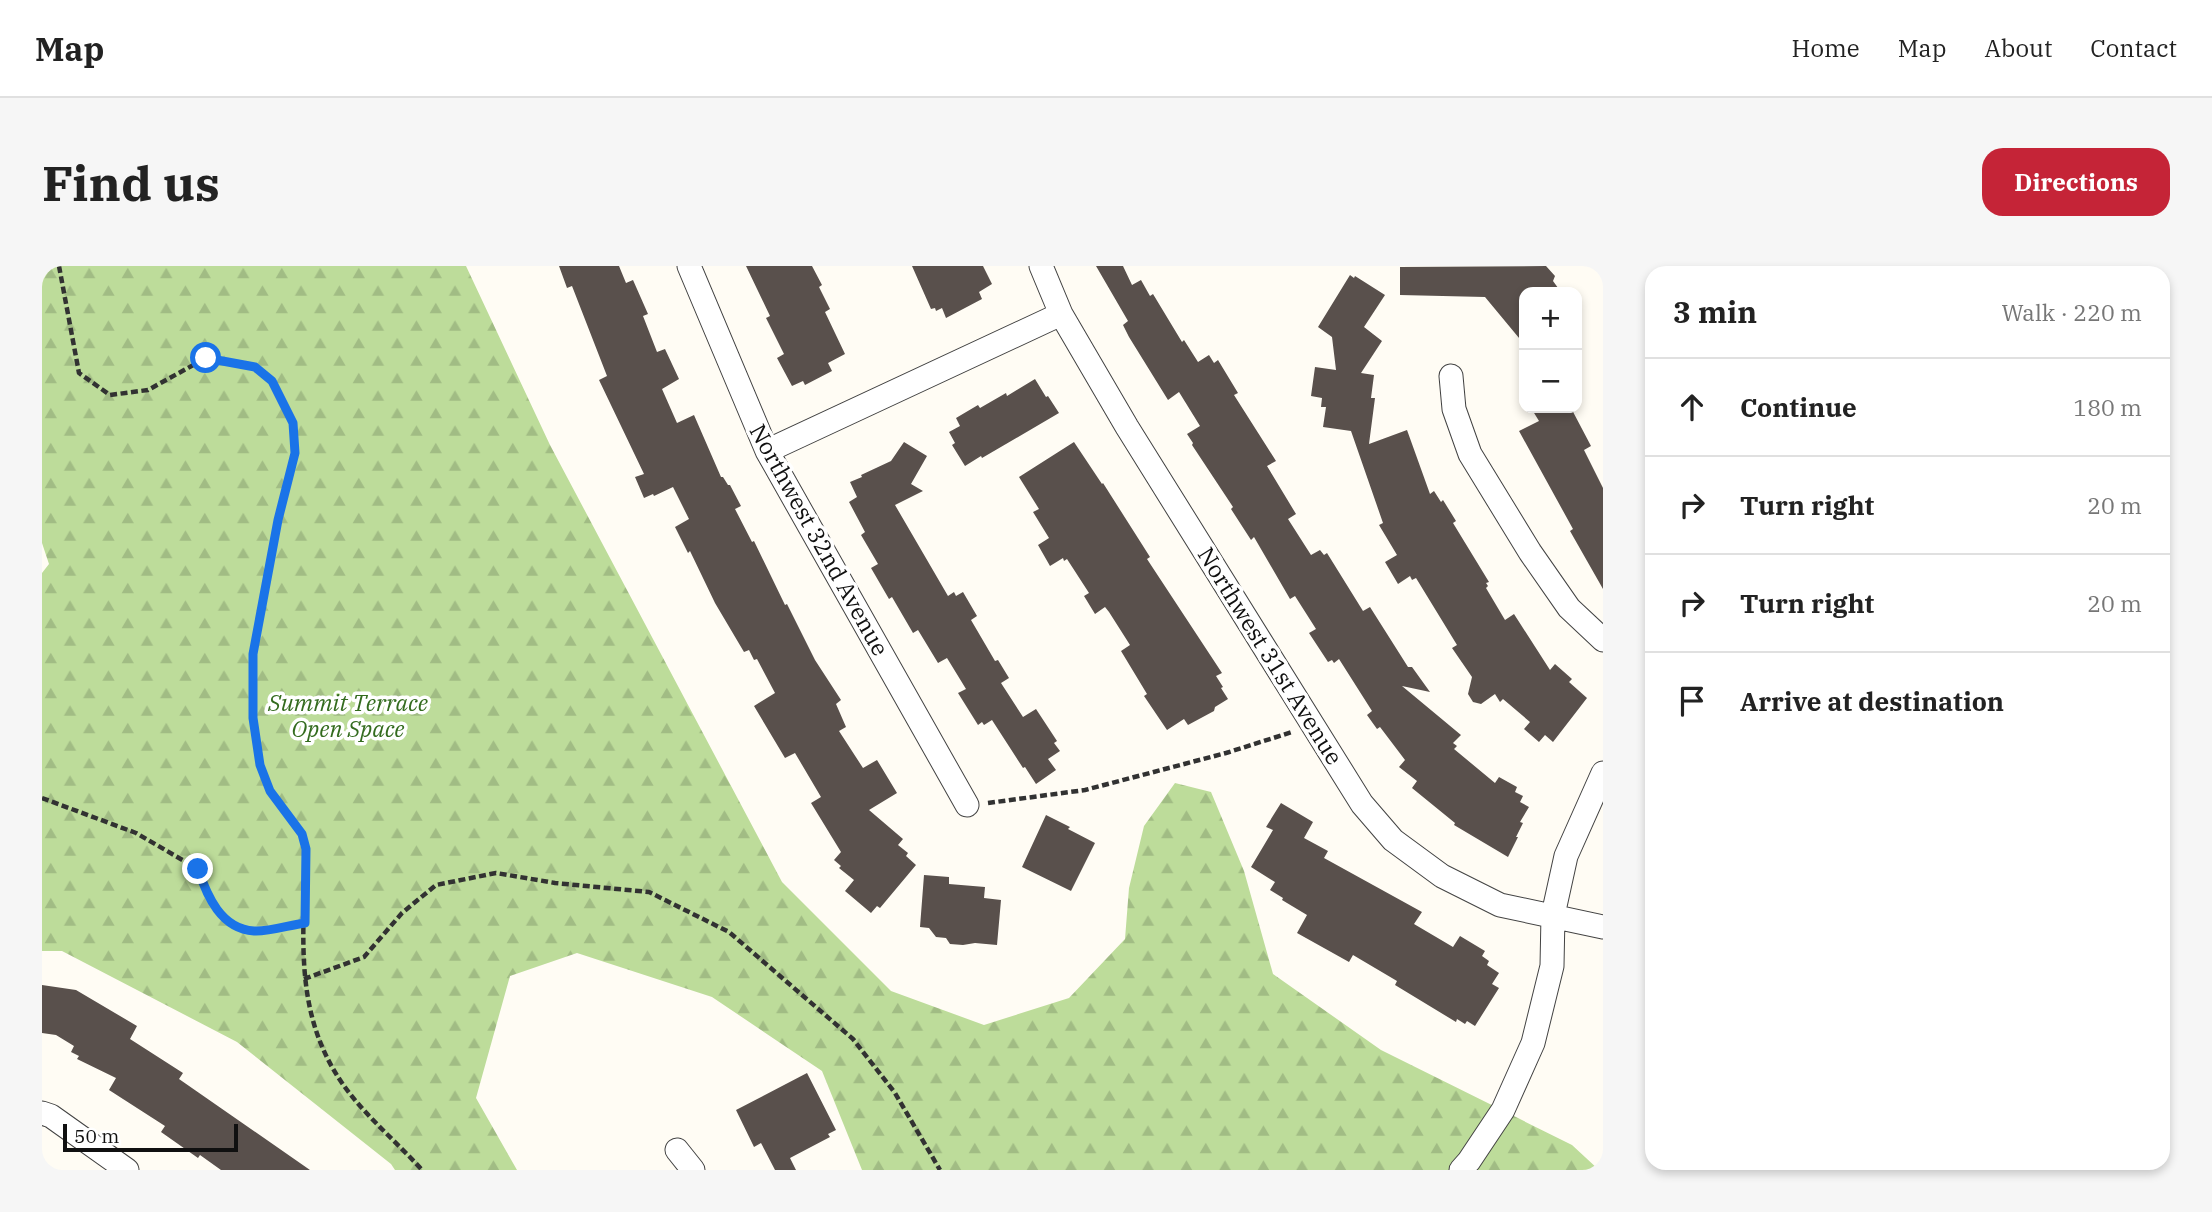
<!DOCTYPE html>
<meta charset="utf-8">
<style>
body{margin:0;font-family:"IBM Plex Serif",serif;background:#f6f6f6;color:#222}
.controls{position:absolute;right:21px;top:21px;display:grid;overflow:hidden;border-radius:14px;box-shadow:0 4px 10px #0003}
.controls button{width:63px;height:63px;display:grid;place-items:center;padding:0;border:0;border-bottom:2px solid #e0e0e0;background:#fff;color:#222;font:35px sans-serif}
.scale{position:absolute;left:21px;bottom:18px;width:175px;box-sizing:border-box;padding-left:7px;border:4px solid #101010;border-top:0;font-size:19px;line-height:24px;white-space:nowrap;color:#101010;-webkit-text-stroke:5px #fff;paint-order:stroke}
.stop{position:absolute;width:21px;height:21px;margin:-16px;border:5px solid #1a73e8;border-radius:50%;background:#fff}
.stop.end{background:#1a73e8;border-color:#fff;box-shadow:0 2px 7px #0008}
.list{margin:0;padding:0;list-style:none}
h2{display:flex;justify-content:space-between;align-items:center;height:91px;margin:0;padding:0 28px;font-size:30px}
h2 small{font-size:23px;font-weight:400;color:#767676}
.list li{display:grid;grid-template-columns:46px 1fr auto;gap:21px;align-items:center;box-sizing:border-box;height:98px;padding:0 28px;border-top:2px solid #e0e0e0}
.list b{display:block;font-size:26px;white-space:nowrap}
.list em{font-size:23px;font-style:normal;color:#767676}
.icon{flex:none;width:38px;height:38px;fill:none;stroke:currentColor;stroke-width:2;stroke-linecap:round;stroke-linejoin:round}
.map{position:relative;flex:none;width:1561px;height:904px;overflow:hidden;border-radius:21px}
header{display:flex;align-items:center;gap:42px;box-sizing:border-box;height:98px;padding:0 35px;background:#fff;border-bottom:2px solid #e0e0e0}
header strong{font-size:33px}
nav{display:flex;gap:38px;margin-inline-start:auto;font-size:24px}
.intro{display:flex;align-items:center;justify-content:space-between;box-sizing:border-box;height:168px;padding:0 42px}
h1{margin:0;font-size:49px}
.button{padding:18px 32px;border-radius:21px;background:#c52437;color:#fff;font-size:24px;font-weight:700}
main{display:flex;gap:42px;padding:0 42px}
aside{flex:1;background:#fff;border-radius:21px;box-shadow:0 4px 10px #0003}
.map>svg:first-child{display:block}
.forest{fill:url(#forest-firs)}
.building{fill:#59504c}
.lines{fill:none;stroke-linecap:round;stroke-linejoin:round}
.minor-casing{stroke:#434343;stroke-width:25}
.path{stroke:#323232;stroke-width:4.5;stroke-dasharray:7 3.5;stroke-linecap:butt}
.minor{stroke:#fff;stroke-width:23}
.route{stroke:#1a73e8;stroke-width:9}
.labels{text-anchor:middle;stroke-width:7;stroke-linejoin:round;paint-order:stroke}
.street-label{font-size:23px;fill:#101010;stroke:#fff}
.park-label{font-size:23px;font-style:italic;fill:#336b1e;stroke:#fff}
</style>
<header>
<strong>Map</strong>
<nav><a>Home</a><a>Map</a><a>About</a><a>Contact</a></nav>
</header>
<div class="intro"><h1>Find us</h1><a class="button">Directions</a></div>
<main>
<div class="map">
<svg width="1561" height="904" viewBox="0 0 1561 904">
<defs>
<pattern id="forest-firs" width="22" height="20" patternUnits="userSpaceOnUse" patternTransform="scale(1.75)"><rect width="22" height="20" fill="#bddc9a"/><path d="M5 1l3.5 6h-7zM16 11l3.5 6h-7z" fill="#a1bc84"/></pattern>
</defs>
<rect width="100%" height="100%" fill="#fffcf4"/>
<!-- forest -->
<path class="forest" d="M0 0H424L508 179 740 616 849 725 942 759 1027 732 1083 673 1087 622 1102 560 1133 517 1169 526 1202 605 1231 708 1339 784 1530 879 1557 904H820L780 805 670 731 535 687 468 710 434 832 475 904H353L349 898 195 776 20 685H0V307L7 298 0 277Z"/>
<!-- building -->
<path class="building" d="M517 0H577L584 17 591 14 606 48 601 50 615 86 623 83 637 113 620 123 635 157 652 149 679 211H681L686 219H688L699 240 693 243 710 276 712 275 743 339 745 338 773 394 799 434 794 438 804 461 797 465 821 502 835 494 855 527 827 544 861 573 856 579 866 587 864 590 874 599 838 642 835 640 829 647 803 625 812 614 797 602 799 600 792 594 799 586 769 537 779 531 753 487 743 492 712 440 733 427 715 393 712 394 707 384 702 386 673 337 648 285 646 287 633 261 647 253 631 221 612 230 611 228 602 232 593 211 602 208 557 114 565 110 530 20 525 22Z
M704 0H770L780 19 777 21 788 43 783 46 803 88 786 97 790 105 763 119 761 115 750 120 735 92 742 88 724 52 728 50Z
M870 0H941L950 18 937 26 940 33 904 52 900 42 894 45 893 42 889 43Z
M1054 0H1081L1090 19 1099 14 1108 30 1111 28 1140 76 1142 74 1156 96 1167 89 1172 97 1176 94 1196 127 1192 129 1234 195 1225 200 1254 248 1246 253 1269 289 1278 284 1282 289 1285 287 1321 345 1328 341 1366 401H1370L1388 426 1360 420 1419 469 1411 477 1415 480 1412 483 1453 517 1457 511 1475 521 1473 526 1481 530 1478 536 1487 541 1478 556 1481 557 1474 571H1476L1466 591 1412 559 1413 557 1370 522 1375 515 1357 501 1363 494 1338 461 1335 463 1325 449 1330 445 1297 393 1292 397 1290 394 1286 396 1267 367 1274 363 1253 330 1248 333 1212 271 1209 274 1189 243 1191 241 1150 179 1151 177 1145 168 1158 160 1137 126 1126 134 1087 71 1081 59 1086 55Z
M1504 0 1513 10 1511 15 1519 26H1482V78L1443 31 1358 29V1Z
M1308 9 1312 12 1313 10 1343 29 1322 61 1340 75 1319 107 1332 109 1329 132H1333L1327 178 1365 164 1388 228 1392 225 1399 236 1401 234 1414 255 1411 257 1447 316 1444 317 1446 320 1444 322 1463 354 1472 348 1508 404 1513 398 1530 413 1527 416 1545 432 1511 476 1503 469 1497 476 1482 463 1488 456 1461 433 1458 436 1453 428 1439 438 1431 436 1426 428 1430 411 1410 382 1415 379 1374 312 1370 314 1368 310 1356 318 1343 296 1355 289 1337 259 1341 257 1309 165 1281 161 1284 141H1279L1280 132 1269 130 1273 101 1294 104 1290 71 1276 61Z
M993 113 1004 131 1006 130 1017 147 940 192 939 190 923 200 910 179 913 177 907 166 918 160 914 152 936 139 938 142 964 127 965 130Z
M1489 142H1529L1549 180 1542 184 1561 222V323L1528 265 1531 263 1477 165 1497 155Z
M862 176 885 190 869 218 881 225 853 239 906 330 912 326 914 330 921 326 935 350 929 354 953 395 956 394 967 412 959 417 981 451 994 443 1015 475 1012 477 1018 485 1006 493 1014 504 994 518 983 501 981 502 950 454 942 459 940 456 936 459 916 427 924 423 905 392 896 397 876 364 871 367 850 331 847 333 829 302 836 298 819 269 823 266 807 236 815 231 808 216 820 211 819 209 849 195Z
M1032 176 1060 218 1061 217 1108 291 1105 293 1180 407 1174 410 1181 421 1179 422 1186 433 1173 441 1172 445 1146 459 1142 453 1125 464 1102 430 1105 428 1079 385 1088 379 1067 346 1063 341 1053 348 1042 330 1047 327 1025 293 1022 295 1021 292 1008 300 996 279 1007 272 991 246 997 243 977 211Z
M1239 537 1271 556 1262 572 1286 585 1282 592 1380 646 1372 658 1411 681 1418 670 1443 685 1440 690 1447 695 1445 699 1457 707 1450 718 1457 722 1433 760 1425 755 1423 758 1415 753 1414 756 1353 719 1355 715 1311 689 1307 696 1255 667 1265 649 1240 634 1241 632 1228 624 1233 616 1209 601 1231 564 1224 561Z
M1004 549 1028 561 1026 563 1053 577 1029 625 980 601Z
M882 609 907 611V618L943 621 942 632 959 634 955 679 933 677 921 679 908 678 904 672 894 671 887 662 878 661Z
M0 719 34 724 95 760 88 773 141 807 137 813 268 904H179L158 889 156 892 119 866 123 860 67 824 74 812 35 793 37 790 29 786 32 780 14 769 0 767Z
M765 807 794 864 786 868 788 871 748 892 754 904H733L719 877 712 881 694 844Z"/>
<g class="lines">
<defs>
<path id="minor" d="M647 0 725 185 925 539
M999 0 1019 48 1085 161 1320 538 1351 574 1400 610 1458 639 1561 661
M1409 110 1412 143 1428 188 1488 286 1527 342 1561 374
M725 185 1019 48
M0 847 9 850 85 904
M635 884 651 904
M1419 904 1427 895 1461 844 1491 777 1510 700 1511 649 1524 590 1561 507"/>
</defs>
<!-- minor casing -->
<use href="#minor" class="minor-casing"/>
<!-- path -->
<path class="path" d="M17 0 37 107 68 129 106 124 164 92 213 101 230 115 251 157 253 187 235 254 211 388V452L218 499 228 525 260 568 264 583C262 666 250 744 300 817 322 849 354 875 380 904
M0 532 94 567 156 603C165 630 179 663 212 665 226 666 249 659 263 657
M946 537 1043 524 1184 487 1250 466
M262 713 322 691 360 647 394 619 454 607 513 617 607 626 687 666 811 773 853 827 898 904"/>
<!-- minor -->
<use href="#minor" class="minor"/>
</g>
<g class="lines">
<!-- route -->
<path class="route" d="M156 603C165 630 179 663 212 665 226 666 248 659 263 657L264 583 260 568 228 525 218 499 211 452V388L236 254 253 187 251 157 230 115 213 101 164 92"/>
</g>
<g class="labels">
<!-- street labels -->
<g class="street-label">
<text transform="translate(777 274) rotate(61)" y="8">Northwest 32nd Avenue</text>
<text transform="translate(1228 390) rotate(58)" y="8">Northwest 31st Avenue</text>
</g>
<!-- park labels -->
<g class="park-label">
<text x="306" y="445">Summit Terrace<tspan x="306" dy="26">Open Space</tspan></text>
</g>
</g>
</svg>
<div class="controls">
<button>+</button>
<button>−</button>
</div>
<div class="scale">50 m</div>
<div class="stop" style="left:164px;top:92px"></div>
<div class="stop end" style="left:156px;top:603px"></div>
</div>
<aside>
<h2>3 min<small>Walk · 220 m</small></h2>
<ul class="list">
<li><svg class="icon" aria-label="ahead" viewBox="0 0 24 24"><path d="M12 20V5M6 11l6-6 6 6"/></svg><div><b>Continue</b></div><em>180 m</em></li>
<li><svg class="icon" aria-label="right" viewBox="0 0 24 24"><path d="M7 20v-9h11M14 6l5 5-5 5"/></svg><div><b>Turn right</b></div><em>20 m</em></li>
<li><svg class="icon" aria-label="right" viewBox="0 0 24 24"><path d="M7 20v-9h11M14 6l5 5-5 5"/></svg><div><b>Turn right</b></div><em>20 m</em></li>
<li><svg class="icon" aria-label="arrive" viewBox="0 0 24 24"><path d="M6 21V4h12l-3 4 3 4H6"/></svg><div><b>Arrive at destination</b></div></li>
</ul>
</aside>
</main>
